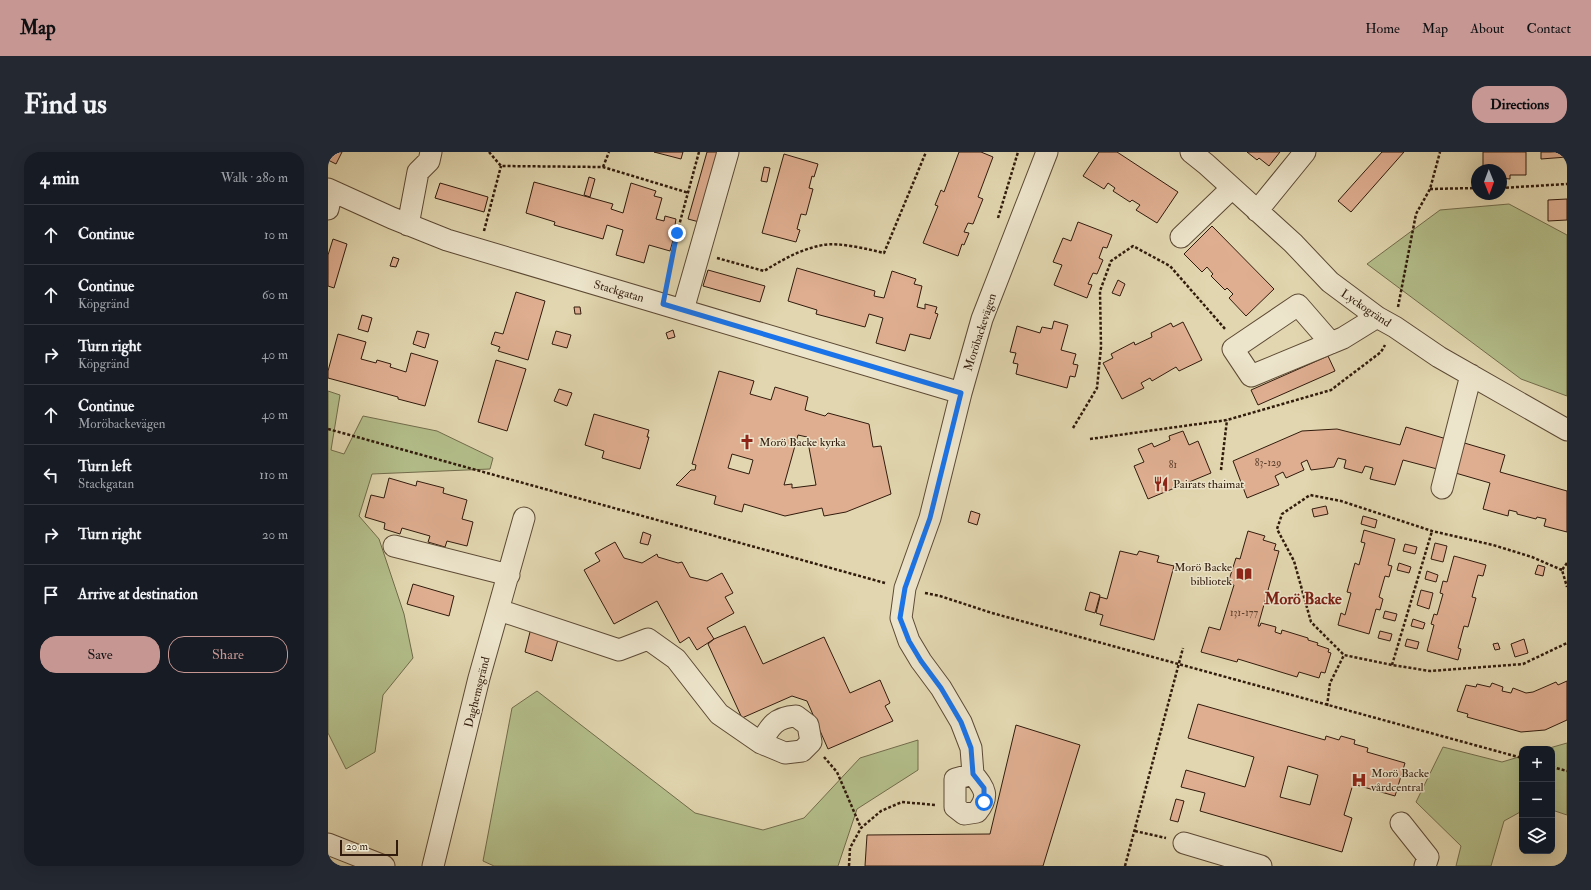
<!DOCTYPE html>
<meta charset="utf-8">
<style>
body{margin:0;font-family:"IM FELL Double Pica",serif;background:#242831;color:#f1f3f6}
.controls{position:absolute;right:12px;bottom:12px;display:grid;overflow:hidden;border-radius:8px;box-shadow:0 4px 16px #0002}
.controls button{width:36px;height:36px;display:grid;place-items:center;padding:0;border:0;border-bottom:1px solid #363941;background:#171b24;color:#f1f3f6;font:20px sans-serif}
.compass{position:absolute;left:1143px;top:12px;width:36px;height:36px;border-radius:50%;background:#171b24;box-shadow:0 4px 16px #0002;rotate:179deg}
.scale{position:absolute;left:12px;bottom:10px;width:58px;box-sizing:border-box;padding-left:4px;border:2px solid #311b0c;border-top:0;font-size:11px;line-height:14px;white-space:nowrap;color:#311b0c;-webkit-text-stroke:3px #ece4cb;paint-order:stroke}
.stop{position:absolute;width:12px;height:12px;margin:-9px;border:3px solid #1a73e8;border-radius:50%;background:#fff}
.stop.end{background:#1a73e8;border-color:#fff;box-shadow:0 1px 4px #0008}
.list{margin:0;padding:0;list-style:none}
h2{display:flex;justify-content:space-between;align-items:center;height:52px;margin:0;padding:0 16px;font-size:17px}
h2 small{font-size:13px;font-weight:400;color:#9ea1a6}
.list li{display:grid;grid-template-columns:26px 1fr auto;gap:12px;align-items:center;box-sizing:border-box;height:60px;padding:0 16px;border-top:1px solid #363941}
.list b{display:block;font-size:15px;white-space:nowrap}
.list p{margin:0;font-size:13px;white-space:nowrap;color:#9ea1a6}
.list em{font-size:13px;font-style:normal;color:#9ea1a6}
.actions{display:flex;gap:8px;padding:12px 16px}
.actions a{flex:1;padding:9px 0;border:1px solid #c59692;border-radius:16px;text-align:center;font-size:14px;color:#c59692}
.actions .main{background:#c59692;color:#111}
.icon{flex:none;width:22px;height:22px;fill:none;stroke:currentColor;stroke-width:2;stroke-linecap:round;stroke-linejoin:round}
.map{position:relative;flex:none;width:1239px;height:714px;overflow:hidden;border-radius:16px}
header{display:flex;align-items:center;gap:24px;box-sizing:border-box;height:56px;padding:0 20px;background:#c59692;color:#111}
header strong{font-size:19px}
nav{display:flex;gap:22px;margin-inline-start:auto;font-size:14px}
.intro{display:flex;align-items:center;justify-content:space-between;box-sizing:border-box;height:96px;padding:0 24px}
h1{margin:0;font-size:28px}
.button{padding:10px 18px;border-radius:16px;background:#c59692;color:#111;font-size:14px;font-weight:700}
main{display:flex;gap:24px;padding:0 24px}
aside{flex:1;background:#171b24;border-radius:16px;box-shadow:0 4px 16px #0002}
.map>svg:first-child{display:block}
.green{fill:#b3be8a;stroke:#726c4b}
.building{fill:#dfae91;stroke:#311b0c;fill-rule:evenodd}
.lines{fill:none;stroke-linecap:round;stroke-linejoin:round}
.minor-casing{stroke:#5d4a35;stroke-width:23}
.path{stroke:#311b0c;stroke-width:2.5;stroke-dasharray:3 2;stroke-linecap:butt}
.minor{stroke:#ece4cb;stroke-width:21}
.route{stroke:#1a73e8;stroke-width:5}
.labels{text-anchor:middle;stroke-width:3;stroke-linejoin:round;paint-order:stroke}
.number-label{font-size:10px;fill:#5c402d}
.street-label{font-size:12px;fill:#311b0c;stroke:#ece4cb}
.poi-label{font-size:12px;fill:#311b0c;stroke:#ece4cb;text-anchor:start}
.district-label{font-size:16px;font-weight:bold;fill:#7a1f14;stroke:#ece4cb}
</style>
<header>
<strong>Map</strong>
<nav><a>Home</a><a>Map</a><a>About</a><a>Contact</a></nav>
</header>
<div class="intro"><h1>Find us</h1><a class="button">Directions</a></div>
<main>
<aside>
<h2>4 min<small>Walk · 280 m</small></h2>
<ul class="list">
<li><svg class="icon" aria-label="ahead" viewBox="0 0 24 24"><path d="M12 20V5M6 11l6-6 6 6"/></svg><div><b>Continue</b></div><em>10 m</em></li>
<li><svg class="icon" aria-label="ahead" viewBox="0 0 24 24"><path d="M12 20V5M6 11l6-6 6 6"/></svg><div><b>Continue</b><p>Köpgränd</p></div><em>60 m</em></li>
<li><svg class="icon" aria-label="right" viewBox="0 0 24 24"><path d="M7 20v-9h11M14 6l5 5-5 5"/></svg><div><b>Turn right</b><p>Köpgränd</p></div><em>40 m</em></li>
<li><svg class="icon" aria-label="ahead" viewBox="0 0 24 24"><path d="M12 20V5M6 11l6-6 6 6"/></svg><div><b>Continue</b><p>Moröbackevägen</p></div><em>40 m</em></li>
<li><svg class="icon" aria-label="left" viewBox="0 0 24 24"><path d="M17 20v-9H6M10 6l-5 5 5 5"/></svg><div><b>Turn left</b><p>Stackgatan</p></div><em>110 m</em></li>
<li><svg class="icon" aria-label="right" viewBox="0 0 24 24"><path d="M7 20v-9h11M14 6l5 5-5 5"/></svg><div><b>Turn right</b></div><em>20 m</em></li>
<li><svg class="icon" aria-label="arrive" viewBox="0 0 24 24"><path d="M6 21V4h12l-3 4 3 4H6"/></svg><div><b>Arrive at destination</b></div></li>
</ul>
<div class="actions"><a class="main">Save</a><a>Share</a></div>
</aside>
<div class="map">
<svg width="1239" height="714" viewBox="0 0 1239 714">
<rect width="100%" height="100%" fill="#e1d6af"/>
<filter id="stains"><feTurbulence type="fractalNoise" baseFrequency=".005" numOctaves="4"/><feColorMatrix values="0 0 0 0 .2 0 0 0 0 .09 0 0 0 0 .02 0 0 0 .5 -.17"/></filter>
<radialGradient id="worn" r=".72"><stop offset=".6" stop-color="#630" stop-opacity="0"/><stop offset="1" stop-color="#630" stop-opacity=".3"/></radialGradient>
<!-- green -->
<path class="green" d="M1181 52 1239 83V244L1193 227 1039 112 1112 58Z
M0 239 12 243 3 298 16 302 35 264 109 279 165 306 162 317 44 322 31 364 51 387 76 462 85 506 55 543 47 600 18 617 0 581Z
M209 539 367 661 435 678 476 666 532 606 590 588V618L529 657 510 714H166L155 709 184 556Z
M1239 591V663L1224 658V597H1218Z
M1115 595 1174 610 1194 604V659L1176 669 1163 714H1128L1133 694 1088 650Z"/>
<!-- building -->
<path class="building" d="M0 0H14L8 12 0 8Z
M326 0H355L353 7Z
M379 0H396L375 71 360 67Z
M631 0H653L665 5 650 45 655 47 645 72 640 71 636 80 641 81 636 93 634 92 630 104 595 91 610 54 607 53 613 38 616 40Z
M771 0H789L850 40 829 71 808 58 812 53 804 48 802 50 785 39 787 36 780 31 776 37 755 24Z
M919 0H952L941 14 931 6 929 8Z
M1054 0H1076L1023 60 1010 49Z
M1155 0H1198V23H1182V27L1173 26V18H1155Z
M1213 0H1239V5L1213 7Z
M456 2 490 12 486 25 484 24 481 36 485 37 478 63 473 62 469 77 472 78 468 90 434 81Z
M436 15 442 16 439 30 433 29Z
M261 25 267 27 262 45 256 43Z
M206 30 285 52 283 57 295 61 303 31 328 39 326 44 334 46 328 67 336 69 337 64 348 67 347 73 349 74 342 99 321 93 316 111 288 103 295 78 279 73 275 87 226 73 227 70 198 61Z
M112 31 160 45 156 60 107 46Z
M1239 47V68L1220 69V48Z
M750 70 784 83 779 96 775 95 771 106 775 108 769 122 765 121 760 132 764 133 759 146 726 133 734 113 725 110 735 86 743 89Z
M884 74 946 137 918 164 901 146 905 142 899 136 897 138 883 124 885 122 879 115 874 120 856 102Z
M5 87 19 92 6 136 0 134V103Z
M65 105 71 107 68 115 62 114Z
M469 116 547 139 546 144 556 146 564 119 588 127 586 132 594 134 589 155 597 157V152L609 155 607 161 610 162 602 187 582 182 577 199 548 191 555 166 541 162 537 175 488 162 489 158 460 149Z
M380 118 437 134 432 150 375 134Z
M790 128 797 132 792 144 784 141Z
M188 140 217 149 200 208 170 199 172 195 163 192 167 180 175 182Z
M246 155H252L253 162H247Z
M34 163 44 166 40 180 30 177Z
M726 169 740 173 733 198 748 202 745 212 750 213 747 225 742 224 739 236 688 222 690 212 685 211 688 201 682 200 689 174 712 181 714 175 724 177Z
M855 170 874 208 851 219 848 215 824 229 822 226 813 231 816 236 794 247 775 211 785 206 783 202 806 190 807 193 824 185 823 181 843 171 845 175Z
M345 178 347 185 340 187 338 181Z
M89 179 101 182 97 196 85 192Z
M228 179 243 183 239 196 224 192Z
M10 182 38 190 33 207 48 211 49 208 63 212 62 215 78 220 83 201 110 209 97 254 70 247V245L0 226V219Z
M1000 204 1007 219 930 253 923 238Z
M168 208 198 217 179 279 150 270Z
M391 219 426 229 422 242 443 248 447 235 480 245 477 258 497 264 500 261 541 272 545 295 553 294 563 342 518 360 496 364 494 356 457 364 416 352 414 360 386 352 388 344 348 333 363 318H367L368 313 364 312ZM470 283 479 285 488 333 464 336V332L456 333ZM404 302 425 308 421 322 400 316Z
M231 237 244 241 239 254 226 249Z
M266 262 321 278 319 285H321L312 317 274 306 276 299 257 293Z
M1078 275 1122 288 1113 318 1075 308 1067 333 1042 327 1045 316 1037 314 1034 321 1016 316 1018 308 1010 306 1006 315 983 318 979 308 973 311 976 318 958 326 955 320 947 324 951 333 919 346 905 309 974 279 1009 277 1072 293Z
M855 279 861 293 870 289 883 321 820 347 806 314 816 310 810 297 824 291 826 295 842 288 841 284Z
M1133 290 1177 303 1172 320 1239 339V380L1216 374 1218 367 1209 365 1208 367 1189 362V360L1181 358 1180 364 1155 357 1162 331 1124 320Z
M61 326 88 334 89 329 116 336 115 341 139 348 134 367 145 370 139 394 119 389 117 395 100 390 102 384 74 376 72 382 56 377 57 371 37 365 43 343 56 346Z
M998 354 1000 362 986 365 984 357Z
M643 359 652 362 649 373 640 370Z
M1035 364 1049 368 1047 376 1033 372Z
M1036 378 1067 387 1060 413 1064 414 1061 425 1057 424 1051 445 1055 447 1052 458 1048 457 1041 482 1010 473 1013 461 1017 463 1023 441 1019 440 1027 411 1031 413 1037 391 1033 390Z
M920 379 937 384 935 388 948 392 946 398 951 399 930 474H932L933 471 948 475 947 480 953 482 954 478 980 486V488L990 491 989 493 1001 497 1000 500 1003 501 997 521 993 520 991 526 971 520 969 525 910 507 909 510 873 500 881 475 892 478 906 433 900 431 908 406 912 407Z
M315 380 323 383 320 393 312 391Z
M287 390 296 406 314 411 329 402 330 405 350 411 354 410 362 425 379 429 394 421 405 441 397 445 406 461 379 476 386 487 369 498 361 485 352 491 329 449 286 472 256 418 272 409 267 401Z
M1107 391 1119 394 1115 410 1103 407Z
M1077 392 1089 395 1087 402 1075 399Z
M792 399 809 403 811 399 831 404 829 410 846 414 826 488 772 473 775 463 768 461 772 445 779 447Z
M1126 404 1158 413 1155 424 1150 423 1144 445 1148 446 1140 475 1136 474 1130 496 1133 497 1130 508 1099 499 1106 473 1103 472 1106 462 1109 463 1115 442 1112 441 1115 429 1119 430Z
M1071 411 1083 415 1081 421 1069 418Z
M1210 413 1217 415 1215 424 1207 422Z
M1099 419 1110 423 1108 430 1097 427Z
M85 432 126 444 121 464 79 452Z
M1093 438 1105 441 1101 457 1089 453Z
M762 440 772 443 767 461 757 458Z
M1057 459 1069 462 1067 469 1055 466Z
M1085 467 1097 471 1095 477 1083 474Z
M417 474 435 512 496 485 522 541 552 528 562 551 557 554 565 569 500 597 479 549 464 544 414 566 380 492 386 487Z
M203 476 231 484 224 509 197 500Z
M1052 479 1064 482 1062 489 1050 486Z
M1079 487 1091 490 1089 497 1077 494Z
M1196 487 1200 501 1187 505 1183 492Z
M1170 491 1172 497 1167 498 1165 492Z
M1239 529V568L1217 578 1193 580 1139 565 1140 562 1129 559 1138 533 1148 535 1149 532 1162 535 1164 531 1175 535 1174 539 1183 541 1185 536 1198 541 1205 540 1228 530 1230 533Z
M870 552 997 588 998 584 1011 588 1013 584 1027 588 1026 592 1040 596 1039 600 1077 611 1067 644 1025 632 1016 663 1024 666 1014 700 872 659 877 641 853 635 858 618 917 635 926 605 860 586ZM960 614 990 623 982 653 952 645Z
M688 573 752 593 715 714H537L539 683 662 682Z
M848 647 856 649 850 670 842 668Z"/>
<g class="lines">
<defs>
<path id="minor" d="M863 0 878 12 965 91 1002 130 1049 165 1067 175 1111 205 1239 278
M0 37 64 66 119 88 633 241
M0 57 4 39
M929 59 977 0
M80 73 90 20 101 9 103 0
M853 85 904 36
M355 158 400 0
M1003 191 970 153 905 197 923 224 1015 186 1049 165
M1114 336 1143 223
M66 394 181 423
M171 458 291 498 320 487 348 507 391 562 433 591 457 601 474 599 483 590 480 573 468 564C448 565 442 574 433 591
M645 622 643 596 633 570 613 536 593 509 581 489 573 466 577 436 602 366 633 241 654 167 719 0
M645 622C657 637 662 644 649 660L636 662 627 655V627Z
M1073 671 1100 705 1097 714
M856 691 933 714
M0 692 56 714
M105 714 151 526 196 366"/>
</defs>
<!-- minor casing -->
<use href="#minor" class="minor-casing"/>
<!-- path -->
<path class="path" d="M161 0 173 14 275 15 361 41
M275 15 281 0
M1173 36 1239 32
M1102 37 1149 36
M670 66 690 0
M156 79 173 14
M389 106 436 119C454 108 473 97 495 93 510 90 540 97 556 101L598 0
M339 134 349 81 371 0
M1070 155 1088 62 1102 37 1112 0
M745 276 769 236 773 195 772 139 783 109 805 94 842 114 898 178
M0 277 557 431
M762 287 899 268 1003 238 1053 200 1057 193
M893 318 899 268
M1239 411 1234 418 1239 435
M1234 418 1204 405 1165 393 1104 379 1013 349 982 343 954 362 949 377 966 409 983 470 1016 503 1064 513 1102 519 1195 512 1239 491
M597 441 612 444 664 461 1194 606
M1064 513 1104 379
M999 554 1002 531 1016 503
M496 605 509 620 533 676
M1224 615 1239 619
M807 679 838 686
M521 714 522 696 533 676 553 659 574 650 608 653
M797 714 855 496"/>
<!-- minor -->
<use href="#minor" class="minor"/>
</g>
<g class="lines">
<!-- route -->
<path class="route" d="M349 81 335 152 633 241 602 366 577 436 572 466 581 489 593 509 613 536 633 570 643 596 645 622 656 636V650"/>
</g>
<!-- icons -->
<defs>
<symbol id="church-bare" viewBox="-9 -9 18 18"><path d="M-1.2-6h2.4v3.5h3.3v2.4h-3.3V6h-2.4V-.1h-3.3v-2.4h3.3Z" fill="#8f2418" stroke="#ece4cb" stroke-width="2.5" paint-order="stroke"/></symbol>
<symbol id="restaurant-bare" viewBox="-9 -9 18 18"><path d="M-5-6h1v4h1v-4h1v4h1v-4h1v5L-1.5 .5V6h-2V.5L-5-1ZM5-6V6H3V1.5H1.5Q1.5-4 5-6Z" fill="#8f2418" stroke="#ece4cb" stroke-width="2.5" paint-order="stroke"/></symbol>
<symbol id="library-bare" viewBox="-9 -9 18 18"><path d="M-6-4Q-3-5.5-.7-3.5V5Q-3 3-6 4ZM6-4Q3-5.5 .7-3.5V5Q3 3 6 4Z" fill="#8f2418" stroke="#ece4cb" stroke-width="2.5" paint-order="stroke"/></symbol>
<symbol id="hospital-bare" viewBox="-9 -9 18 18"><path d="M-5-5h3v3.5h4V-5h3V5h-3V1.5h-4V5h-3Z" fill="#8f2418" stroke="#ece4cb" stroke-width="2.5" paint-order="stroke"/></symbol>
</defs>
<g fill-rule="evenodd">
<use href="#church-bare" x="408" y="279" width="22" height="22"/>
<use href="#restaurant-bare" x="822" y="321" width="22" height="22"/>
<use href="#library-bare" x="905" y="411" width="22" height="22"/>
<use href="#hospital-bare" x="1020" y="617" width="22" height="22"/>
</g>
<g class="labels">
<!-- number labels -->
<g class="number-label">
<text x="940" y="314">83-129</text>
<text x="845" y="316">81</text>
<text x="916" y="464">131-177</text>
</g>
<!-- street labels -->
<g class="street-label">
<text transform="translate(291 139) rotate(16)" y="4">Stackgatan</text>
<text transform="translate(1038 156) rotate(34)" y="4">Lyckogränd</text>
<text transform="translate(652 180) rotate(-72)" y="4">Moröbackevägen</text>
<text transform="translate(149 540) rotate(-76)" y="4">Daghemsgränd</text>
</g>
<!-- poi labels -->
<g class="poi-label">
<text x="431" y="294">Morö Backe kyrka</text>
<text x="845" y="336">Pairats thaimat</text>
<text x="904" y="419" text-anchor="end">Morö Backe<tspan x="904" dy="14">bibliotek</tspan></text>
<text x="1043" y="625">Morö Backe<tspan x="1043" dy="14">vårdcentral</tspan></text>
</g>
<!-- district labels -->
<g class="district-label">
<text x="975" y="452">Morö Backe</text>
</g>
</g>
<rect width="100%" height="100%" filter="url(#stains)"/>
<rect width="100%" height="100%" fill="url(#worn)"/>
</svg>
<div class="controls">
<button>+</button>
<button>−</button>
<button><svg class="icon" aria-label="layers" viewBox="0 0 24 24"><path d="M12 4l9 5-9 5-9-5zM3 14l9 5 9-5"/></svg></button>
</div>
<svg class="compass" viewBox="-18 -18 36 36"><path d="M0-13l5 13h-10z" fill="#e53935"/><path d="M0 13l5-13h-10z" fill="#9ea1a6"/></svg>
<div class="scale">20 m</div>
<div class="stop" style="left:656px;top:650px"></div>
<div class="stop end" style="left:349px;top:81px"></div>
</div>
</main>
